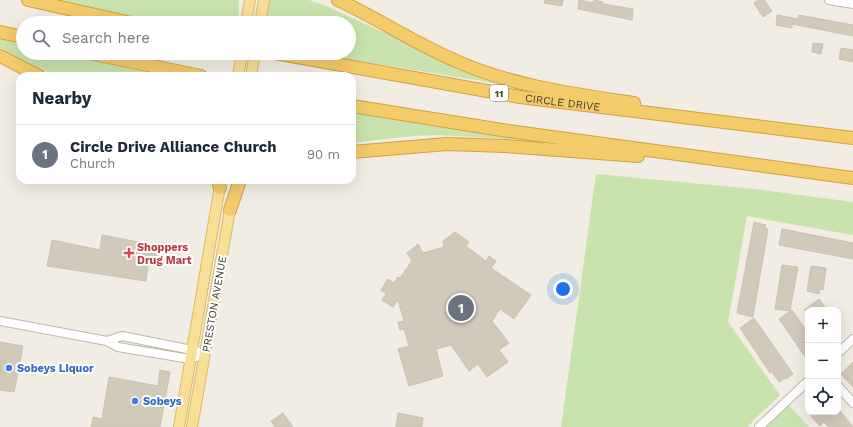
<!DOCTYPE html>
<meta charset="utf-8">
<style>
body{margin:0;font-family:"Work Sans",sans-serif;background:#f2f2f3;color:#1f2937}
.controls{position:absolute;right:12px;bottom:12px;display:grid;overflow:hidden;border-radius:8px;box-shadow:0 4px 16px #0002}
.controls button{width:36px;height:36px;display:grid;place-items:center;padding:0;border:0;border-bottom:1px solid #e0e1e3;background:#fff;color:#1f2937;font:20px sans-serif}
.you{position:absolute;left:563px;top:289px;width:14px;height:14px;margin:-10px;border:3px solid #fff;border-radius:50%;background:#1a73e8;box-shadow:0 0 0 6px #1a73e833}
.badge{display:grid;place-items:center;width:26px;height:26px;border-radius:50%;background:#ec451f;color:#fff;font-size:13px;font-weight:700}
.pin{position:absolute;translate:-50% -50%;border:2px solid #fff;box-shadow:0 1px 4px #0006}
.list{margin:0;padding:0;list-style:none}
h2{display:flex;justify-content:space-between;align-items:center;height:52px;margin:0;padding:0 16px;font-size:17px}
h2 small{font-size:13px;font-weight:400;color:#747a83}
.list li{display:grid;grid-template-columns:26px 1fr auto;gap:12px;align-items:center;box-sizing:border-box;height:60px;padding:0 16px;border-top:1px solid #e0e1e3}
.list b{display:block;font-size:15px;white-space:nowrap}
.list p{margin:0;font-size:13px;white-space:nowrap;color:#747a83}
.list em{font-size:13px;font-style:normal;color:#747a83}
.icon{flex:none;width:22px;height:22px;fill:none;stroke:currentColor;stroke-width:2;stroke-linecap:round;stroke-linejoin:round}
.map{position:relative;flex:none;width:853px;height:427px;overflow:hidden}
.search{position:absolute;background:#fff;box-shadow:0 4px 16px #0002;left:16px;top:16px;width:340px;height:44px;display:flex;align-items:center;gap:10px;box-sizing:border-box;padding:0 14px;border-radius:22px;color:#747a83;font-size:15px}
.panel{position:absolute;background:#fff;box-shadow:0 4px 16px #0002;left:16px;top:72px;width:340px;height:112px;border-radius:12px}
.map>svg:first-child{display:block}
.green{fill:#c9e3ae}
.building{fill:#d1c9ba;stroke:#ccc1ae}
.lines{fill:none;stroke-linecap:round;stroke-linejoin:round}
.minor-casing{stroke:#beb8aa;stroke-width:10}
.major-casing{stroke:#dbbc67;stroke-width:12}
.highway-casing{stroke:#d3a03c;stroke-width:14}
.minor{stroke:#fff;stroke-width:8}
.major{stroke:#f7df96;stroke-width:10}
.highway{stroke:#f4cb6b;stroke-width:12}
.health-dot{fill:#e0444e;stroke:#fff;stroke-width:1.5}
.shop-dot{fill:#3f7fe0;stroke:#fff;stroke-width:1.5}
.labels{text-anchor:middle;stroke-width:4;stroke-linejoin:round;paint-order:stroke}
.shield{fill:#fff;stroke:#7b7771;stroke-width:1}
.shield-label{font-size:10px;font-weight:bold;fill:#423d34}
.street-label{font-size:11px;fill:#423d34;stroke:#fff}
.health-label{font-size:11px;font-weight:bold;fill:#be3a42;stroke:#fff;text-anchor:start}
.shop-label{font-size:11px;font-weight:bold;fill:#366cbe;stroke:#fff;text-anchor:start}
</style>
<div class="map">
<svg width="853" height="427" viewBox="0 0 853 427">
<rect width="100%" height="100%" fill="#f1ede4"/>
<!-- green -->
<path class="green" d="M52 0H239V23H157Z
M267 0H309L324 5 417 48 524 88 312 53H349V23H266Z
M0 39 23 44V53H62L164 76H55L0 48Z
M352 112 416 123 523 138 526 140 438 135 412 136 352 143Z
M596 174 755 189 853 202V235L747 216 728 322 780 395C769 407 757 415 748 427H561Z
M789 405 809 427H765Z"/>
<!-- building -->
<path class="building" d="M545 0H563L562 6 544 3Z
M579 0 593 3 594 0 603 2V4L633 9 632 20 578 9Z
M759 0H764L772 11 763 17 754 3Z
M777 15 798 19 799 15 853 25V36L792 24V28L776 25Z
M813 43 823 44 821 54 812 52Z
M841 48 853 50V62L839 59Z
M754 222 766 225 765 228 768 229 753 317 737 313Z
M782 229 853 243V259L779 245Z
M455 232 469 242 466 246 486 261 489 256 496 261 491 268 531 295 514 319 500 309 492 321 509 343 499 350 508 362 487 377 478 364 469 371 451 345 436 349 443 376 409 386 398 349 409 346 404 329 400 330 398 322 404 321 398 300 393 307 382 300 386 294 381 290 388 279 394 283 398 277 400 278 412 261 407 253 418 244 423 253 444 247 443 241Z
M102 235 149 244 159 259 148 266 146 281 47 266 52 240 100 250Z
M782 265 798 267 790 311 775 309Z
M811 266 826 268 823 290 820 289 819 294 807 291Z
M819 299 827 310H804Z
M792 310 808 333V361L779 319Z
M754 318 793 374 786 379 785 378 779 382 772 372 770 373 740 328Z
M0 342 23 346 14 392 0 390Z
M853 362V387L841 374Z
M160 370 170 372 160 427H91L93 417 102 419 109 377 158 386Z
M814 412H841L853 427H829L824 422 820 426 810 415Z
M283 413 293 427H275L271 421Z
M398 413 423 418 422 427H396Z"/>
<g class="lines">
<defs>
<path id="minor" d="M829 0 853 4
M0 321 107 341 118 347 190 359 205 354
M107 341 122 336 197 351
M838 353 853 339
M838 386 853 403
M759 427 808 381"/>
<path id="major" d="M246 23 250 0
M260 23 264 0
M238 76 242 53
M251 76 255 53
M179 427 221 180
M192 427 231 204"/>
<g id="highway">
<path d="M28 0 131 23"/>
<path d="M338 0C377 18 414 43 454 60 511 86 574 94 634 103"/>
<path d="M0 32 23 37"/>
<path d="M89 53 201 76"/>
<path id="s1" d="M275 53 520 97 853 138"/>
<path d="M0 56 39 76"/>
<path d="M352 106 508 131 853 178"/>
<path d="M352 152 447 144 505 146 638 156"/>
<path d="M218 180 220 188"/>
<path d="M230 210 240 180"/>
</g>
</defs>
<!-- minor casing -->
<use href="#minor" class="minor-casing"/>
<!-- major casing -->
<use href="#major" class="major-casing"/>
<!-- highway casing -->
<use href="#highway" class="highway-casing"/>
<!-- minor -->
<use href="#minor" class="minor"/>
<!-- major -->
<use href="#major" class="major"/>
<!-- highway -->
<use href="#highway" class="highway"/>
</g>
<!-- markers -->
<path class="health-dot" d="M127 247h4v4h4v4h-4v4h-4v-4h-4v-4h4z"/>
<g class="shop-dot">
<circle cx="9" cy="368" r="4"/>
<circle cx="135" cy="401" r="4"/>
</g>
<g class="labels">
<!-- shield labels -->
<rect class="shield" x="490" y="85" width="18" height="16" rx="3"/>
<g class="shield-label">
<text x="499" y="97">11</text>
</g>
<!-- street labels -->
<g class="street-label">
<text dy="4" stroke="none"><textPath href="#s1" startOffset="292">CIRCLE DRIVE</textPath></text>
<text transform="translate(214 304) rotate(-80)" y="4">PRESTON AVENUE</text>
</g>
<!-- health labels -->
<g class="health-label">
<text x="137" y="251">Shoppers<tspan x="137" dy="13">Drug Mart</tspan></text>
</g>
<!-- shop labels -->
<g class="shop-label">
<text x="17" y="372">Sobeys Liquor</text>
<text x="143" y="405">Sobeys</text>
</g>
</g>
</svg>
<div class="controls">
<button>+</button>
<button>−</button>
<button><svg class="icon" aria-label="locate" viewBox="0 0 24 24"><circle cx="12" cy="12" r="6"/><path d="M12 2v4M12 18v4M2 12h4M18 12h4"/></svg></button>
</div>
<div class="you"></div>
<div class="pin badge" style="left:461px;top:308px;background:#6b7280">1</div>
<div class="search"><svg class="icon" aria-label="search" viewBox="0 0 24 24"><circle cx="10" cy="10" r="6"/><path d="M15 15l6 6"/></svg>Search here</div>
<section class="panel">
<h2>Nearby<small></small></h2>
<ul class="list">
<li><span class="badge" style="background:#6b7280">1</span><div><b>Circle Drive Alliance Church</b><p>Church</p></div><em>90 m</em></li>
</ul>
</section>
</div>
